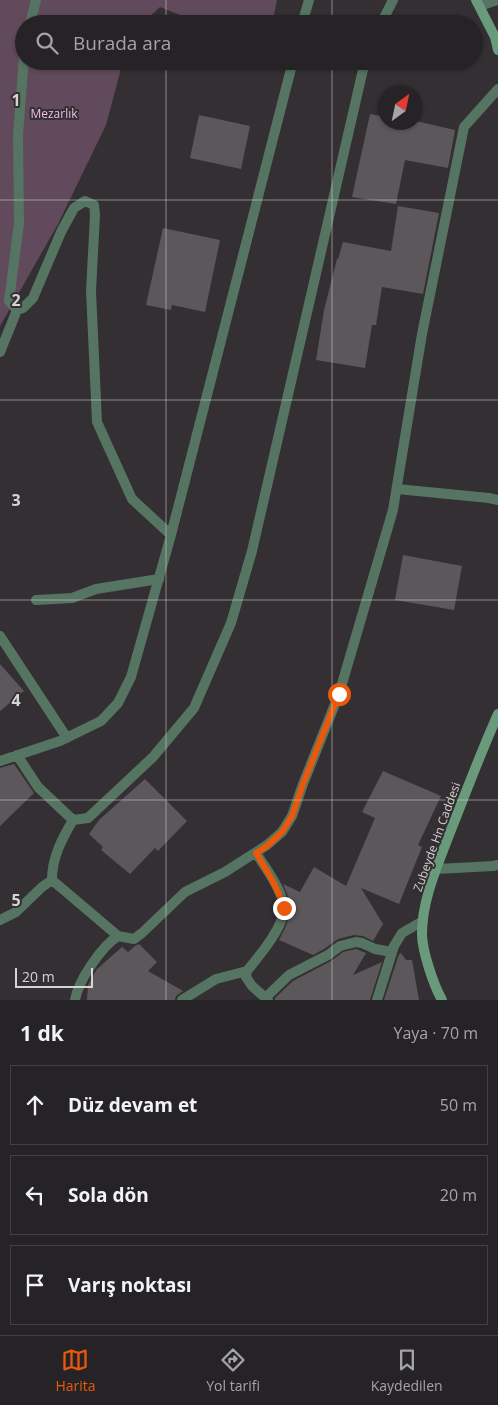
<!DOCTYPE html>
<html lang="tr">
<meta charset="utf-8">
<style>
body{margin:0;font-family:"Open Sans",sans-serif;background:#2e2b2e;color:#f1f3f6}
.compass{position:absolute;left:378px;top:85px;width:45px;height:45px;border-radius:50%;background:#262326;box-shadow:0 1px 4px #0004;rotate:33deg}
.scale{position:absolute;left:15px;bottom:12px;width:78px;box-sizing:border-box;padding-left:5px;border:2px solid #d6d3d5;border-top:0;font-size:14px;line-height:18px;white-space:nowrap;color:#d6d3d5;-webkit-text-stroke:4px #332f32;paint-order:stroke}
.stop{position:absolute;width:15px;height:15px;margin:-11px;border:4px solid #ea580c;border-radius:50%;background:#fff}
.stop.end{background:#ea580c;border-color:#fff;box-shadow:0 1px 5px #0008}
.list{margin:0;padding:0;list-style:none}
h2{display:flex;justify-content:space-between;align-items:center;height:65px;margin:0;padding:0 20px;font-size:21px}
h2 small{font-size:16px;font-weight:400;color:#a4a4a7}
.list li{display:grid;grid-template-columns:32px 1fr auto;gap:15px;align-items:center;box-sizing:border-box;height:80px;margin:0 10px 10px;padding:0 10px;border:1px solid #424043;border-radius:0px}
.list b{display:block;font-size:19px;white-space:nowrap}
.list em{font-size:16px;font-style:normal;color:#a4a4a7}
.icon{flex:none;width:28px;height:28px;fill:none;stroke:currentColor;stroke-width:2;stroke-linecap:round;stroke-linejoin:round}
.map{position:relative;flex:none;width:498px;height:1000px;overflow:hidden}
.search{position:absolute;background:#262326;box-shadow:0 1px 4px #0004;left:15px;right:15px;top:15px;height:55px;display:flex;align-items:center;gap:12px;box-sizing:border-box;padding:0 18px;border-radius:28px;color:#a4a4a7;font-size:19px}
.sheet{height:335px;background:#262326}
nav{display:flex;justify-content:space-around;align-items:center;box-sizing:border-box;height:70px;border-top:1px solid #424043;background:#262326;font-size:14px;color:#a4a4a7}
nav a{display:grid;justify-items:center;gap:2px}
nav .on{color:#ea580c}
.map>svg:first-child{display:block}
.green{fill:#614a5b}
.building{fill:#5c575b}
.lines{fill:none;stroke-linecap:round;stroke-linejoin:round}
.lane{stroke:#557461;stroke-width:10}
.street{stroke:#557461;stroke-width:10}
.secondary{stroke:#689a7b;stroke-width:10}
.route{stroke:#ea580c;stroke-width:6}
.grid{fill:none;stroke:#d6d3d5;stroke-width:1;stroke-opacity:0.55}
.labels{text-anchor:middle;stroke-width:4;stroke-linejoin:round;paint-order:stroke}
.park-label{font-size:12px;fill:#f2bfe4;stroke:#332f32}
.street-label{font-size:12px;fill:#d6d3d5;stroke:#332f32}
.grid-label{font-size:16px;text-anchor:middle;font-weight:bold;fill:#d6d3d5;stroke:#332f32;stroke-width:4;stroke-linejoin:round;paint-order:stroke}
</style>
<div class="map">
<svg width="498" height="1000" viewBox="0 0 498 1000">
<rect width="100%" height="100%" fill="#332f32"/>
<!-- green -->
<path class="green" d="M0 0H277L272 24H202L160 7 142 24H24V61H123L106 125 58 224 0 326Z"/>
<!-- building -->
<path class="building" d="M370 114 386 117V122H416V121L455 130 448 168 405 160 396 204 352 197Z
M199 115 250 126 241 169 190 158Z
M398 206 439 213 423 294 382 287 376 325H372L365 368 316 360 324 310 337 259H338L343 242 391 251Z
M163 228 220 240 205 312 172 305 171 310 146 305Z
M403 555 462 566 454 610 395 600Z
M0 664 24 691 0 711Z
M14 764 34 793 0 826V768Z
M383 771 441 796 418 845 422 847 399 904 361 888 383 924 373 941 363 936 354 935 338 939 324 949 313 955 279 940 286 926 291 909 289 899 283 884 300 892 314 867 346 886 375 818 362 812Z
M145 779 187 821 158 851 155 848 130 874 101 850 103 847 89 834 99 820Z
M139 944 157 962 148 971 183 991 176 996 175 1000H87L88 985 97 969 122 947 128 952 135 946Z
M356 949 366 953 353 975 382 962 370 1000H275V998L293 981 331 961 343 952Z
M401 953 406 960H412L419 1000H384L399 954Z"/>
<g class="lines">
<!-- lane -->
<path class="lane" d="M36 600 72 598 96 589 159 579"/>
<!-- street -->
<path class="street" d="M480 6 497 0
M30 24 36 0
M302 24 309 0
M381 24 393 0
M24 57 18 135 19 223 9 301 17 310 23 308 33 298 61 232 74 208 85 201 94 205 95 215 91 291 97 422 132 499 171 535
M0 352 17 310
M397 489 489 498 498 500
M0 636 67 738
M17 755 38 787 73 820
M0 761 60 741 101 721 118 703 131 677 171 535 293 61
M256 853C265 867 283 891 284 908 284 927 259 956 247 971L246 977 252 986 268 1000
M437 869 493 866 498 865
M52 880 118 936
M0 920 16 912 42 887 52 880C52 857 62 839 73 820L88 818 153 757 194 708 231 623 252 551 365 61
M265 998 289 975 328 955 340 946 356 942 362 943 375 949 392 952
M75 1000C78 981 101 947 118 936L134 939 142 933 185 892 225 872 267 845 282 832 292 816 303 784 339 694 393 510 422 334 464 127 498 89
M182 1000 216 979 247 971
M377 1000 394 946 402 933 423 921"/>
<!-- secondary -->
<path class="secondary" d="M476 0 495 37 498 50
M442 1000C434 986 422 951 422 934 422 900 437 867 449 835 465 795 480 754 498 714"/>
</g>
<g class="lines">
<!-- route -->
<path class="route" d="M284 908C278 888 267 871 256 853L267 846 282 832 292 816 303 784 339 694"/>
</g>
<!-- grid -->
<path class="grid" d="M166 0V24M332 0V24M166 61V1000M332 61V1000M0 200H498M0 400H498M0 600H498M0 800H498"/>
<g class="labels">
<!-- park labels -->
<g class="park-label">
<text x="54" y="118">Mezarlık</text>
</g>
<!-- street labels -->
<g class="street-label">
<text transform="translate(437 837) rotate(-70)" y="4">Zubeyde Hn Caddesi</text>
</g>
</g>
<g class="grid-label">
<text x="16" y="106">1</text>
<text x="16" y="306">2</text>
<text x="16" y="506">3</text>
<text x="16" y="706">4</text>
<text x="16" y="906">5</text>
</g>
</svg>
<svg class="compass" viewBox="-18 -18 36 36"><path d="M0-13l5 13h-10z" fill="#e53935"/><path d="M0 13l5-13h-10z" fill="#a4a4a7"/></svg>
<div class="scale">20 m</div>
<div class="stop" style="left:339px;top:694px"></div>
<div class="stop end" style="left:284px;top:908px"></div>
<div class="search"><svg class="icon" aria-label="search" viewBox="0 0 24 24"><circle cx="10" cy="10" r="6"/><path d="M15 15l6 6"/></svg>Burada ara</div>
</div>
<section class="sheet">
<h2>1 dk<small>Yaya · 70 m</small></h2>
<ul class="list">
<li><svg class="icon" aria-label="ahead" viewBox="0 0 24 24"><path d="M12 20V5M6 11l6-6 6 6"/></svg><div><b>Düz devam et</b></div><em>50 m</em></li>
<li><svg class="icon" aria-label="left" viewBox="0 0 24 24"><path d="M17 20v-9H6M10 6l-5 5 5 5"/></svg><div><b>Sola dön</b></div><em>20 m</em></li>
<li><svg class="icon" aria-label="arrive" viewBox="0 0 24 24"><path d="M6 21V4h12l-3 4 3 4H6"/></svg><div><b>Varış noktası</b></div></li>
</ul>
</section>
<nav>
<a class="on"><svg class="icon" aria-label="map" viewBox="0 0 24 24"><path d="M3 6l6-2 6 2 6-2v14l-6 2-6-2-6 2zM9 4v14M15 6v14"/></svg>Harita</a>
<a><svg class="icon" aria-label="directions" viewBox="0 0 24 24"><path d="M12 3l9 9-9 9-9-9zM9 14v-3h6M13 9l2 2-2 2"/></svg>Yol tarifi</a>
<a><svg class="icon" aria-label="saved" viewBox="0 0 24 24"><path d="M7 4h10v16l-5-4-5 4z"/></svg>Kaydedilen</a>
</nav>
